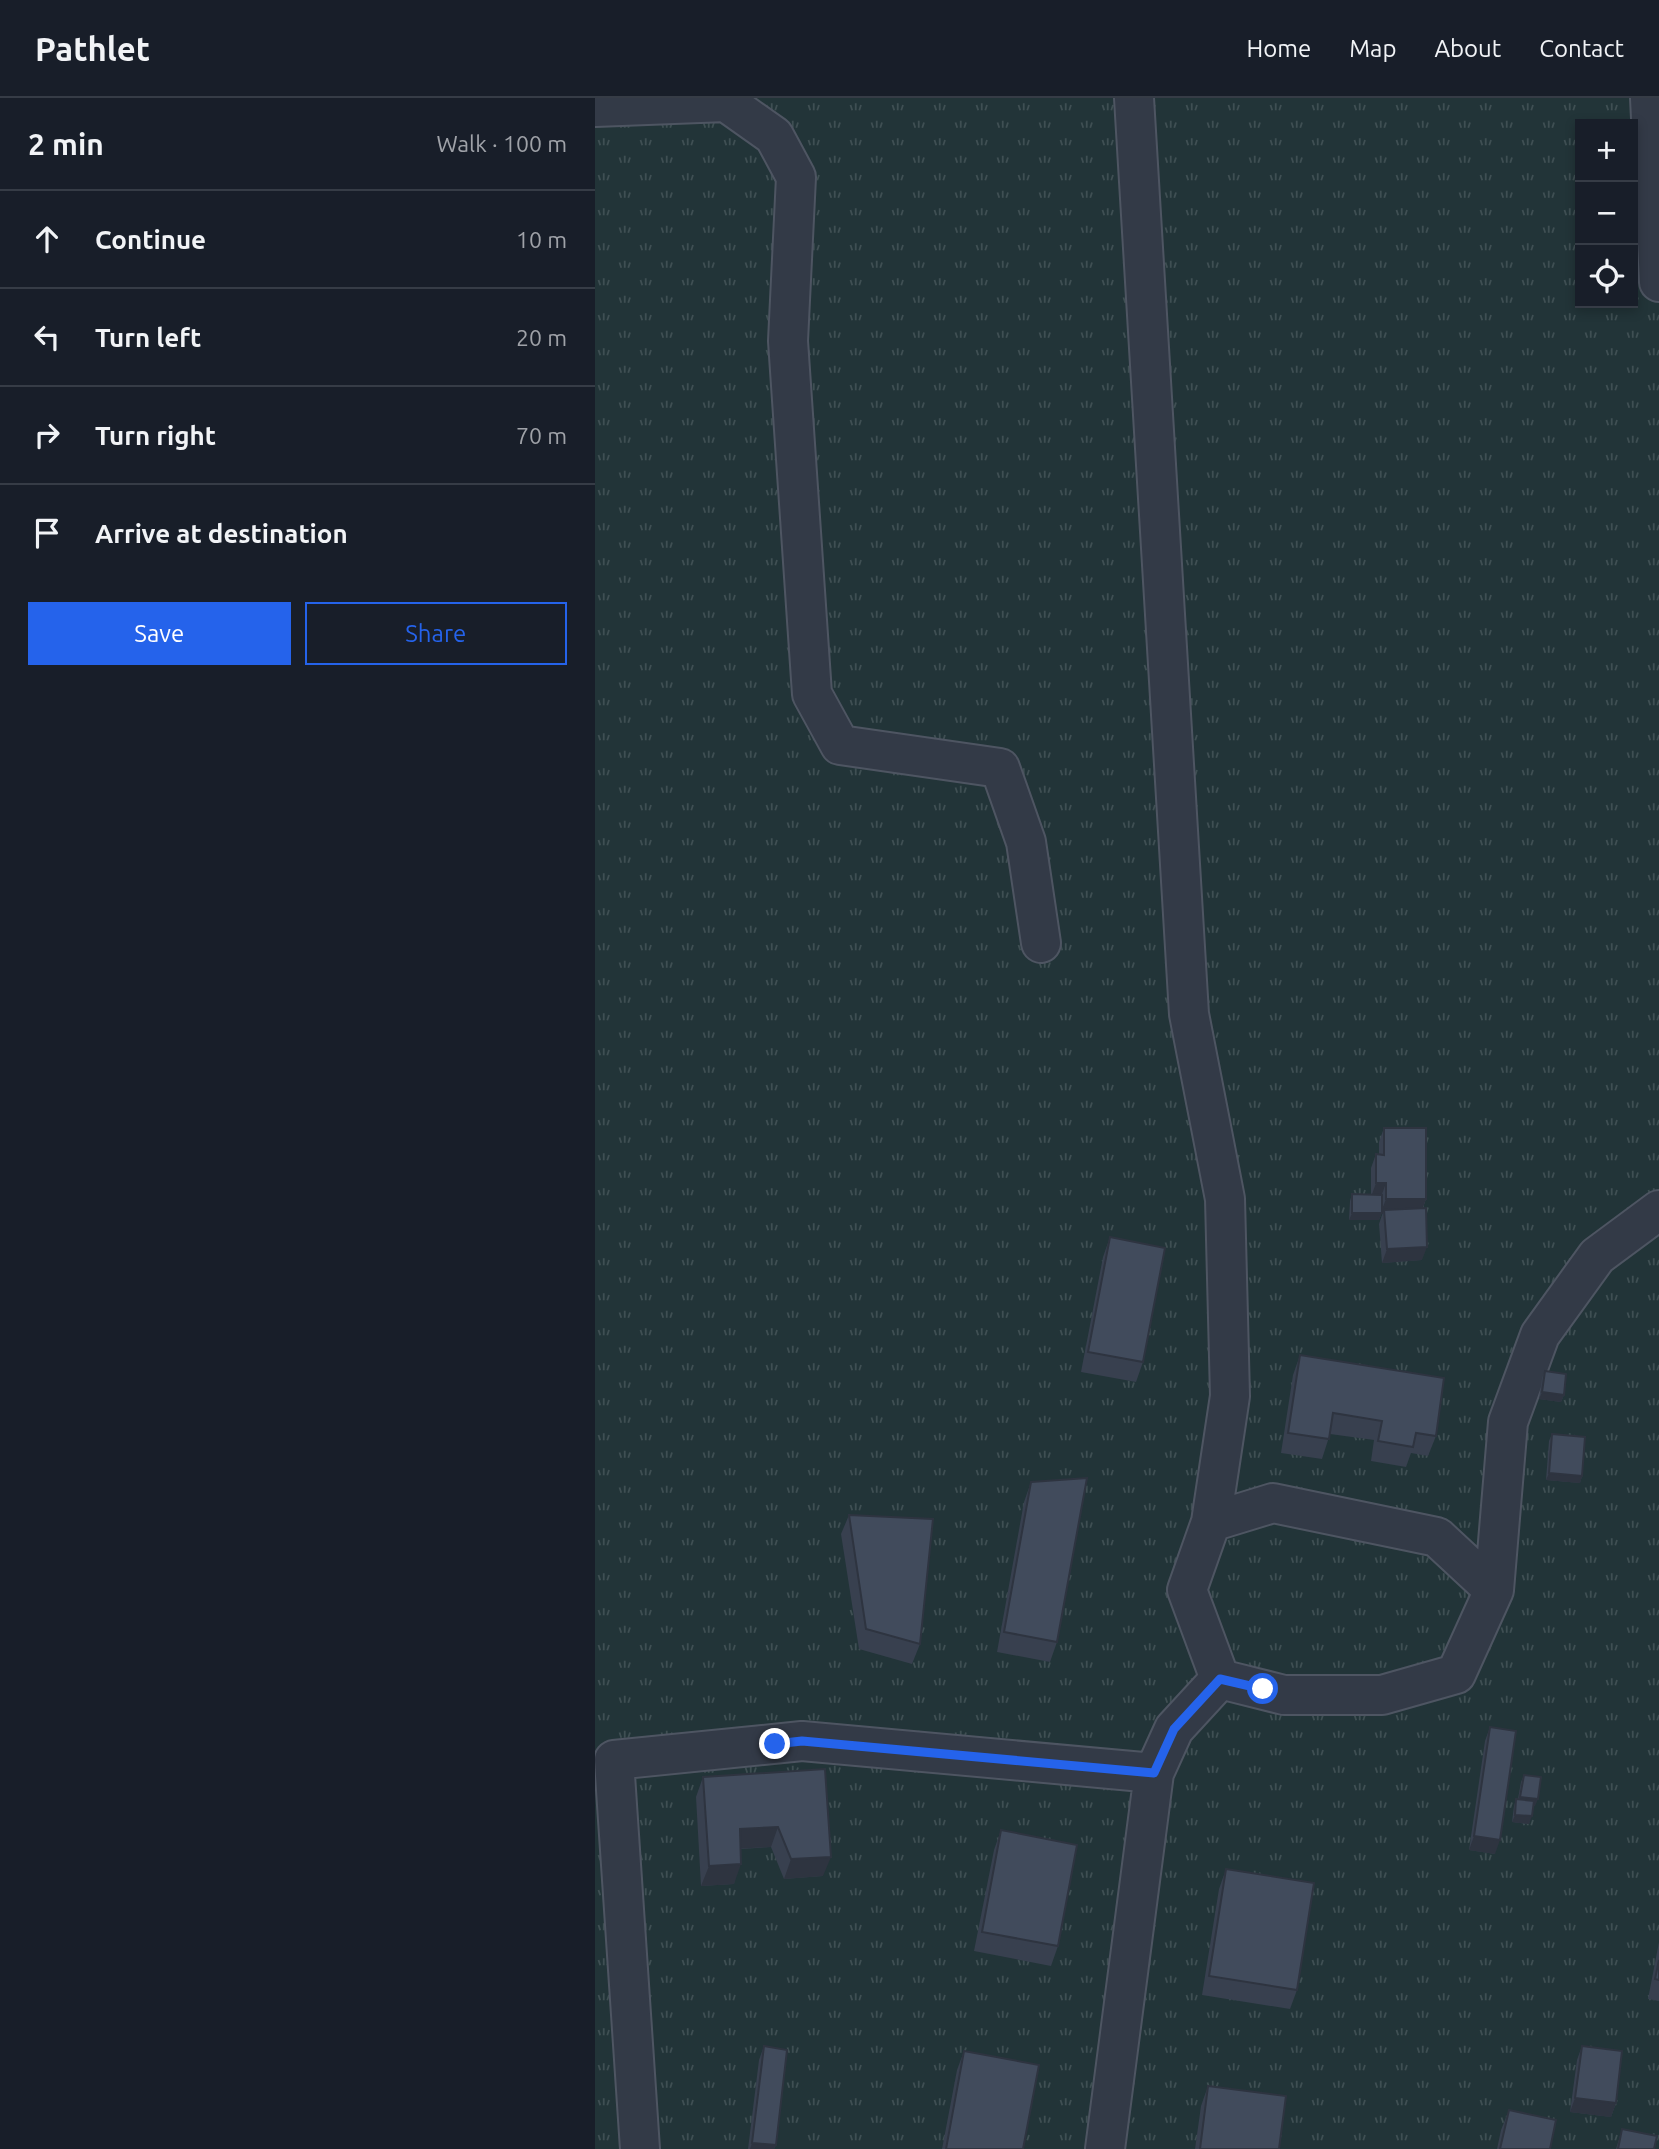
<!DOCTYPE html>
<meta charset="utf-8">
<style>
body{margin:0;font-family:Ubuntu,sans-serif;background:#212731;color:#f1f3f6}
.controls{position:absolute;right:21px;top:21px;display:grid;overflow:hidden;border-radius:0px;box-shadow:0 4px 10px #0003}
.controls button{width:63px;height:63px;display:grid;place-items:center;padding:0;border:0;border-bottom:2px solid #363c46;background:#181e29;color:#f1f3f6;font:35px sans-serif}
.stop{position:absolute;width:21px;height:21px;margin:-16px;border:5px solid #2563eb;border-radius:50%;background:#fff}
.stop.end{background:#2563eb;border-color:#fff;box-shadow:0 2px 7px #0008}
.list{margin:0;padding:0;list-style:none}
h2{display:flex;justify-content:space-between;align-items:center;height:91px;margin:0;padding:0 28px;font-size:30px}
h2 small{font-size:23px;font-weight:400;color:#9fa2a8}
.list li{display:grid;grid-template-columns:46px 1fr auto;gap:21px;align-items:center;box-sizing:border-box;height:98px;padding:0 28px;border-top:2px solid #363c46}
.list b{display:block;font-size:26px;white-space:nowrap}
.list em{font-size:23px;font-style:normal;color:#9fa2a8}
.actions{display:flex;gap:14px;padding:21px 28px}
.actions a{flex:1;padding:16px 0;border:2px solid #2563eb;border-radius:0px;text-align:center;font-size:24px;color:#2563eb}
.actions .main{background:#2563eb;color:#fff}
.icon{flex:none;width:38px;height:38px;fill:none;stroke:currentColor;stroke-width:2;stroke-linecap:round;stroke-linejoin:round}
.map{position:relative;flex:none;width:1064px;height:2051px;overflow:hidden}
header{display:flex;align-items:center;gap:42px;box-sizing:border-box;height:98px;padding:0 35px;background:#181e29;border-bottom:2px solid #363c46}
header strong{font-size:33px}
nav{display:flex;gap:38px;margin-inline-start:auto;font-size:24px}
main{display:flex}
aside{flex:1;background:#181e29}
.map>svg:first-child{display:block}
.grass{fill:url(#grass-tufts);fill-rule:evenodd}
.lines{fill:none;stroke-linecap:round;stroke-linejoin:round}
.minor-casing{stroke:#4e5562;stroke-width:42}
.minor{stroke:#333a47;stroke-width:38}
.wall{fill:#38404f}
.shaded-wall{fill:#2e3440}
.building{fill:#414b5c;stroke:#2e3440;stroke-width:2}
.route{stroke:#2563eb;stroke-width:9}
</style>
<header>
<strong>Pathlet</strong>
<nav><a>Home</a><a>Map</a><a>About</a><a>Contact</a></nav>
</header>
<main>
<aside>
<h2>2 min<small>Walk · 100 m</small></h2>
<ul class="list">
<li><svg class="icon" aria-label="ahead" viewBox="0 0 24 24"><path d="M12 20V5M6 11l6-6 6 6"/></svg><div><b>Continue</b></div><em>10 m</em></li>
<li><svg class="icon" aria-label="left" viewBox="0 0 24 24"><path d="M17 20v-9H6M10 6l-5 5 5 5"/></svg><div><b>Turn left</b></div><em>20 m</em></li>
<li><svg class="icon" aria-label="right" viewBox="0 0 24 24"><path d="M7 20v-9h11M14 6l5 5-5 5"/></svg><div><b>Turn right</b></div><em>70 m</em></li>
<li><svg class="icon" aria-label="arrive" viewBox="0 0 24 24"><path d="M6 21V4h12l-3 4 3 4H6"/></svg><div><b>Arrive at destination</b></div></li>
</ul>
<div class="actions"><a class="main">Save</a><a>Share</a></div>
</aside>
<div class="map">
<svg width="1064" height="2051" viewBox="0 0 1064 2051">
<defs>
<pattern id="grass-tufts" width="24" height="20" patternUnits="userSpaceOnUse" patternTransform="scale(1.75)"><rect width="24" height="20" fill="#223438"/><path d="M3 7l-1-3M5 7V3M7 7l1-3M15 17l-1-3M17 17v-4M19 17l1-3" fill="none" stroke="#3f4f53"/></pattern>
</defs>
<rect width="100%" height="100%" fill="#202837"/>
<!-- grass -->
<path class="grass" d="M0 0H1064V2051H0ZM985 26H1038V205H985Z"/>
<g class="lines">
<defs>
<path id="minor" d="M539 0 594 916 630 1101 635 1298 616 1424
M1055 0 1064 184
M0 9 131 4 179 38 201 79 193 243 217 596 245 647 405 670 431 744 446 845
M678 1405 842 1439 899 1492 861 1576 787 1597H689L625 1581 592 1492 616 1424Z
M899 1492 913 1324 945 1237 1002 1158 1064 1112
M559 1675 579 1631 625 1581
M45 2051 19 1662 207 1643 559 1675 510 2051"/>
</defs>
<!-- minor casing -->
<use href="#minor" class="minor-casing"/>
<!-- minor -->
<use href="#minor" class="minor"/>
</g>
<!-- wall -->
<path class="wall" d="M789 1030 831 1101 828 1110 827 1162 787 1165 784 1126 788 1114H787L784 1122H754L755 1103 757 1096 776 1097V1070L781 1056H784V1044Z
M515 1139 548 1264 541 1284 486 1274 508 1159Z
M705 1257 841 1338 833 1358 816 1355 811 1369 776 1363 779 1342 735 1336 727 1361 686 1355 698 1277Z
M950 1273 969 1297 966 1304 944 1301 947 1280Z
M957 1336 987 1378 985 1385 951 1382 954 1343Z
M436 1384 462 1544 455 1564 402 1554 429 1404Z
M254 1417 325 1546 317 1566 264 1551 246 1436Z
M895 1629 900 1756 874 1752 890 1643Z
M230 1671 228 1778 189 1781 176 1749 146 1751 139 1786 106 1788 101 1699 108 1679Z
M929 1677 940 1708H938L934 1726 917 1724 919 1708 921 1701H923L926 1684Z
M406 1732 463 1848 456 1868 379 1853 399 1752Z
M631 1771 702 1892 695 1911 607 1897 624 1791Z
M1064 1844V1903L1053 1901Z
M169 1948 181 2047 179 2051H153L164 1962Z
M987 1948 1021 2005 1016 2019 975 2014 982 1962Z
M369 1953 428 2051H347L362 1972Z
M613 1988 684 2051H600L606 2008Z
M914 2012 955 2051H902L906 2032Z
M1027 2031 1059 2051H1021Z"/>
<!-- shaded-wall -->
<path class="shaded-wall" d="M781 1085H791L786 1099H776Z
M791 1101H831L826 1114 789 1112 788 1114H786Z
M757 1115H787L784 1122H754Z
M832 1149 827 1162 787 1165 792 1151Z
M947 1294 969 1297 966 1304 944 1301Z
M954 1375 987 1378 985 1385 951 1382Z
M925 1699 943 1701 940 1708 923 1706Z
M920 1717 937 1718 934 1726 917 1724Z
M183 1729 176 1749 137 1751 145 1731Z
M879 1738 905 1742 900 1756 874 1752Z
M236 1759 228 1778 189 1781 196 1761Z
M146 1766 139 1786 106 1788 114 1768Z
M980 2000 1021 2005 1016 2019 975 2014Z
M157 2045 181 2047 179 2051H155Z"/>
<!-- building -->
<path class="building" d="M789 1030H831V1101H791V1085H781V1056L789 1057Z
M757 1096 787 1097V1115H757Z
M831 1110 832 1149 792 1151 789 1112Z
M515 1139 570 1150 548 1264 493 1254Z
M705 1257 849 1280 841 1338 821 1335 818 1349 783 1343 787 1323 738 1315 734 1341 693 1335Z
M950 1273 971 1276 969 1297 947 1294Z
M957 1336 990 1339 987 1378 954 1375Z
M492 1380 462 1544 409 1534 436 1384Z
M254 1417 338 1421 325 1546 271 1531Z
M895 1629 921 1633 905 1742 879 1738Z
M230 1671 236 1759 196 1761 183 1729 145 1731 146 1766 114 1768 108 1679Z
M929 1677 946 1679 943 1701 925 1699Z
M921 1701 939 1703 937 1718 920 1717Z
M406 1732 482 1747 463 1848 387 1834Z
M631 1771 719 1785 702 1892 614 1878Z
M1064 1862V1882L1060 1881Z
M169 1948 192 1952 181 2047 157 2045Z
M987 1948 1027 1953 1021 2005 980 2000Z
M369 1953 444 1967 428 2051H351Z
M613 1988 691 1998 684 2051H605Z
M914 2012 961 2022 955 2051H905Z
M1027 2031 1062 2038 1059 2051H1023Z"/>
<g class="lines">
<!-- route -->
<path class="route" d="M180 1646 207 1643 559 1675 579 1631 625 1581 668 1591"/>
</g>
</svg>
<div class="controls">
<button>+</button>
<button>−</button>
<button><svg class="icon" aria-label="locate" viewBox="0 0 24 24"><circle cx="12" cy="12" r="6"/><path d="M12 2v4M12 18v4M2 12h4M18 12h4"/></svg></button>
</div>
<div class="stop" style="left:668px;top:1591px"></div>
<div class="stop end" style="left:180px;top:1646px"></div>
</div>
</main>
